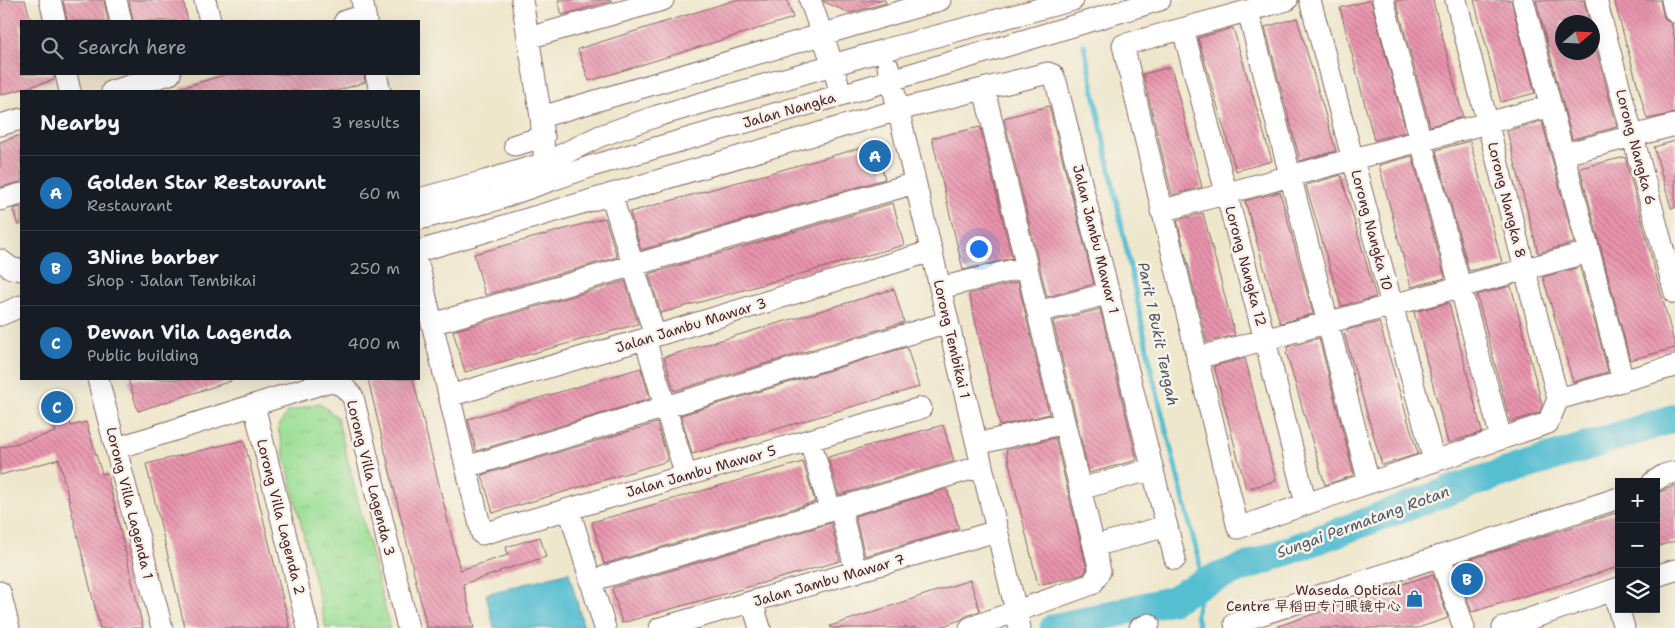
<!DOCTYPE html>
<meta charset="utf-8">
<style>
body{margin:0;font-family:"Shantell Sans","LXGW WenKai TC",sans-serif;background:#242831;color:#f1f3f6}
.controls{position:absolute;right:15px;bottom:15px;display:grid;overflow:hidden;border-radius:0px;box-shadow:0 5px 20px #0002}
.controls button{width:45px;height:45px;display:grid;place-items:center;padding:0;border:0;border-bottom:1px solid #363941;background:#171b24;color:#f1f3f6;font:25px sans-serif}
.compass{position:absolute;left:1555px;top:15px;width:45px;height:45px;border-radius:50%;background:#171b24;box-shadow:0 5px 20px #0002;rotate:71deg}
.you{position:absolute;left:978px;top:248px;width:18px;height:18px;margin:-12px;border:4px solid #fff;border-radius:50%;background:#1a73e8;box-shadow:0 0 0 8px #1a73e833}
.badge{display:grid;place-items:center;width:32px;height:32px;border-radius:50%;background:#1f6fb2;color:#fff;font-size:16px;font-weight:700}
.pin{position:absolute;translate:-50% -50%;border:2px solid #fff;box-shadow:0 1px 5px #0006}
.list{margin:0;padding:0;list-style:none}
h2{display:flex;justify-content:space-between;align-items:center;height:65px;margin:0;padding:0 20px;font-size:21px}
h2 small{font-size:16px;font-weight:400;color:#9ea1a6}
.list li{display:grid;grid-template-columns:32px 1fr auto;gap:15px;align-items:center;box-sizing:border-box;height:75px;padding:0 20px;border-top:1px solid #363941}
.list b{display:block;font-size:19px;white-space:nowrap}
.list p{margin:0;font-size:16px;white-space:nowrap;color:#9ea1a6}
.list em{font-size:16px;font-style:normal;color:#9ea1a6}
.icon{flex:none;width:28px;height:28px;fill:none;stroke:currentColor;stroke-width:2;stroke-linecap:round;stroke-linejoin:round}
.map{position:relative;flex:none;width:1675px;height:628px;overflow:hidden}
.search{position:absolute;background:#171b24;box-shadow:0 5px 20px #0002;left:20px;top:20px;width:400px;height:55px;display:flex;align-items:center;gap:12px;box-sizing:border-box;padding:0 18px;border-radius:0px;color:#9ea1a6;font-size:19px}
.panel{position:absolute;background:#171b24;box-shadow:0 5px 20px #0002;left:20px;top:90px;width:400px;height:290px;border-radius:0px}
.map>svg:first-child{display:block}
.park{fill:url(#park-tufts);stroke:#737f60}
.water{fill:#54bed1;stroke:#4f6e7e}
.lines{fill:none;stroke-linecap:round;stroke-linejoin:round}
.stream{stroke:#54bed1;stroke-width:5}
.river{stroke:#54bed1;stroke-width:29}
.building{fill:url(#building-back-hatch)}
.minor-casing{stroke:#846563;stroke-width:23}
.minor{stroke:#fff;stroke-width:21}
.labels{text-anchor:middle;stroke-width:5;stroke-linejoin:round;paint-order:stroke}
.street-label{font-size:14px;fill:#4a1f2b;stroke:#f7f3e8}
.poi-label{font-size:14px;fill:#4a1f2b;stroke:#f7f3e8;text-anchor:end}
.water-label{font-size:15px;font-style:italic;fill:#4e5765;stroke:#f7f3e8}
</style>
<div class="map">
<svg width="1675" height="628" viewBox="0 0 1675 628">
<defs>
<pattern id="park-tufts" width="24" height="20" patternUnits="userSpaceOnUse" patternTransform="scale(1.25)"><rect width="24" height="20" fill="#9cdf96"/><path d="M3 7l-1-3M5 7V3M7 7l1-3M15 17l-1-3M17 17v-4M19 17l1-3" fill="none" stroke="#88bf81"/></pattern>
<pattern id="building-back-hatch" width="6" height="6" patternUnits="userSpaceOnUse" patternTransform="scale(1.25)"><rect width="6" height="6" fill="#e994ae"/><path d="M-1 5l2 2M0 0l6 6M5-1l2 2" fill="none" stroke="#bf788e"/></pattern>
</defs>
<rect width="100%" height="100%" fill="#f7f3e8"/>
<filter id="ink" filterUnits="userSpaceOnUse"><feTurbulence type="fractalNoise" baseFrequency=".02" numOctaves="2"/><feDisplacementMap in="SourceGraphic" scale="10" xChannelSelector="R" yChannelSelector="G"/><feConvolveMatrix kernelMatrix="1 2 1 2 8 2 1 2 1" color-interpolation-filters="sRGB"/></filter>
<filter id="wash" filterUnits="userSpaceOnUse"><feTurbulence type="fractalNoise" baseFrequency=".0096" numOctaves="4" result="noise"/><feDisplacementMap in="SourceGraphic" scale="20" xChannelSelector="R" yChannelSelector="G"/><feGaussianBlur stdDeviation="1.12" result="paint"/><feColorMatrix in="noise" values="0 0 0 0 0 0 0 0 0 0 0 0 0 0 0 0 0 1.4 0 .05"/><feComposite in="paint" operator="in"/></filter>
<g filter="url(#wash)">
<rect width="100%" height="100%" fill="#efe7cc"/>
<!-- park -->
<path class="park" d="M319 403 337 417 390 628H326L278 428 287 412Z"/>
<!-- water -->
<path class="water" d="M569 572 584 628H494L486 594Z"/>
<g class="lines">
<!-- stream -->
<path class="stream" d="M1084 45 1153 377 1199 561 1202 583 1196 615 1199 628"/>
<!-- river -->
<path class="river" d="M1054 628 1172 600 1202 583 1462 486 1675 418"/>
</g>
<g id="blocks">
<!-- building -->
<path class="building" d="M0 0H25L31 21H21V74H54V80L0 95Z
M63 0H104L108 21H67Z
M129 0H183L188 21H133Z
M558 0H611L612 1 562 15Z
M735 0H787L793 18 589 81 578 49Z
M823 0H885L886 3 850 13 824 2Z
M1371 0 1406 132 1374 140 1340 8Z
M1396 0H1433L1463 117 1430 126Z
M1474 0H1511L1535 93 1501 102Z
M1536 0H1584L1589 22H1562V52H1597L1617 127 1572 139Z
M1614 0H1660L1663 15 1666 20 1671 23 1675 40V113L1647 119Z
M1297 18 1336 151 1300 161 1265 27Z
M1233 28 1272 161 1236 171 1198 38Z
M1171 67 1202 187 1172 195 1143 74Z
M227 74H364L365 82 337 91H181L180 88Z
M1049 106 1094 284 1047 297 1004 118Z
M1542 121 1574 243 1538 253 1507 131Z
M980 127 1012 258 963 270 932 138Z
M21 135V182L0 187V142Z
M1470 141 1502 263 1469 271 1436 150Z
M1675 141V208H1671L1654 147Z
M875 144 885 179 641 250 630 212Z
M1412 156 1445 278 1411 287 1379 165Z
M1625 157 1675 346V348L1630 360 1580 168Z
M1341 175 1376 297 1341 306 1306 185Z
M1280 192 1313 314 1280 323 1245 201Z
M893 203 904 245 661 313 649 274Z
M21 207V225H18L13 209Z
M1203 213 1235 335 1207 342 1177 220Z
M605 218 617 257 485 295 474 254Z
M1580 267 1608 372 1573 382 1543 277Z
M625 281 638 324 465 372 453 331Z
M1018 282 1049 414 1000 426 969 294Z
M1511 286 1542 404 1539 413 1510 422 1477 295Z
M894 289 904 322 674 391 664 357Z
M1449 303 1482 432 1448 443 1414 312Z
M1100 309 1137 460 1089 473 1053 321Z
M1379 322 1418 454 1382 465 1344 333 1348 332 1347 330Z
M1319 338 1354 475 1325 485 1286 352 1288 351 1287 347Z
M907 347 919 387 692 454 681 415Z
M1245 358 1276 481 1246 489 1214 366Z
M641 368 650 399 476 451 468 419Z
M128 379H231V381L138 411Z
M368 379H413L460 570 508 555 506 547 540 537 546 557 499 571 500 572 463 584 474 628H427Z
M61 393 71 426 86 422 102 474 107 473 143 628H100L59 459 0 475V448L56 432 46 398Z
M657 423 668 461 493 513 482 475Z
M943 425 954 461 839 495 828 457Z
M1055 438 1087 569 1084 574 1078 576 1038 585 1006 450Z
M244 440 290 628H185L146 464Z
M803 462 815 502 604 564 592 522Z
M1675 485V541L1659 546 1656 537V494Z
M947 489 959 529 865 556 855 516Z
M1619 512V567L1472 612 1456 564Z
M831 523 840 561 622 623 612 588Z
M1433 574 1448 618 1418 628H1278V626Z
M970 580 980 611 966 616 960 620 937 628H831L830 626Z"/>
</g>
</g>
<g filter="url(#ink)">
<use href="#blocks" fill-opacity="0" stroke="#846563" stroke-width="1"/>
<g class="lines">
<defs>
<path id="minor" d="M50 0 55 21
M116 0 121 21
M205 0 210 21
M362 0 366 21
M522 0 541 117 545 163
M810 0 833 65 841 95
M1287 0 1123 45 1238 528 1306 504 1548 423 1558 399
M1310 0 1434 461
M1383 0 1501 438
M1456 0 1558 399
M1523 0 1623 381
M1596 0 1675 293
M1672 0 1675 12
M1248 11 1369 483
M345 21 365 15
M1183 29 1265 340 1306 504
M528 38 663 0
M888 66 1020 628
M66 74 70 91
M376 74 380 91
M112 91 170 74
M541 117 940 0
M0 125 21 119
M515 145 544 137
M1564 154 1675 125
M611 194 655 336
M419 199 485 181 545 163 600 136 657 116 884 50 1073 0
M0 200 21 194
M1161 211 1550 106
M419 219 492 201 592 166 841 95 1160 0
M419 251 898 110 1048 73 1053 75 1056 82 1175 559
M0 260 11 268 21 270
M419 268 482 534 921 408
M940 288 1026 267
M1038 312 1110 293
M0 315 21 306
M432 324 915 183
M645 339 686 476
M1197 358 1589 252
M98 379 162 628
M449 396 655 336 932 251
M1558 399 1675 366
M254 405 308 628
M810 440 830 510
M977 444 1064 423
M117 448 330 381 343 386 353 397 408 628
M466 467 948 322
M1653 482 1664 475 1675 472
M1080 489 1153 469
M840 507 856 572
M569 509 605 628
M1094 546 1167 526
M1440 556 1464 628
M1656 576 1675 570
M590 581 982 466
M1613 590 1624 628
M0 592 9 628
M752 602 760 628
M660 628 997 531
M970 628 1092 584 1100 571 984 89
M1140 628 1149 624
M1236 628 1235 623 1619 498
M1503 628 1619 588"/>
</defs>
<!-- minor casing -->
<use href="#minor" class="minor-casing"/>
<!-- minor -->
<use href="#minor" class="minor"/>
</g>
</g>
<!-- icons -->
<defs>
<symbol id="shop-bare" viewBox="-9 -9 18 18"><path d="M-5-2.5h2.3a2.7 3.5 0 0 1 5.4 0H5L5.5 6h-11ZM-1.5-2.5h3a1.5 2.3 0 0 0-3 0Z" fill="#1f6fb2" stroke="#f7f3e8" stroke-width="2.5" paint-order="stroke"/></symbol>
</defs>
<g fill-rule="evenodd">
<use href="#shop-bare" x="1402" y="586" width="25" height="25"/>
</g>
<g class="labels">
<!-- street labels -->
<g class="street-label">
<text transform="translate(789 110) rotate(-16)" y="5">Jalan Nangka</text>
<text transform="translate(1636 147) rotate(75)" y="5">Lorong Nangka 6</text>
<text transform="translate(1507 200) rotate(76)" y="5">Lorong Nangka 8</text>
<text transform="translate(1372 230) rotate(75)" y="5">Lorong Nangka 10</text>
<text transform="translate(1096 239) rotate(76)" y="5">Jalan Jambu Mawar 1</text>
<text transform="translate(1246 266) rotate(75)" y="5">Lorong Nangka 12</text>
<text transform="translate(691 325) rotate(-17)" y="5">Jalan Jambu Mawar 3</text>
<text transform="translate(952 339) rotate(77)" y="5">Lorong Tembikai 1</text>
<text transform="translate(701 471) rotate(-16)" y="5">Jalan Jambu Mawar 5</text>
<text transform="translate(371 478) rotate(76)" y="5">Lorong Villa Lagenda 3</text>
<text transform="translate(130 503) rotate(76)" y="5">Lorong Villa Lagenda 1</text>
<text transform="translate(281 517) rotate(76)" y="5">Lorong Villa Lagenda 2</text>
<text transform="translate(829 580) rotate(-16)" y="5">Jalan Jambu Mawar 7</text>
</g>
<!-- poi labels -->
<g class="poi-label">
<text x="1401" y="595">Waseda Optical<tspan x="1401" dy="16">Centre 早稻田专门眼镜中心</tspan></text>
</g>
<!-- water labels -->
<g class="water-label">
<text transform="translate(1158 334) rotate(78)" y="5">Parit 1 Bukit Tengah</text>
<text transform="translate(1363 522) rotate(-20)" y="5">Sungai Permatang Rotan</text>
</g>
</g>
</svg>
<div class="controls">
<button>+</button>
<button>−</button>
<button><svg class="icon" aria-label="layers" viewBox="0 0 24 24"><path d="M12 4l9 5-9 5-9-5zM3 14l9 5 9-5"/></svg></button>
</div>
<svg class="compass" viewBox="-18 -18 36 36"><path d="M0-13l5 13h-10z" fill="#e53935"/><path d="M0 13l5-13h-10z" fill="#9ea1a6"/></svg>
<div class="you"></div>
<div class="pin badge" style="left:875px;top:156px">A</div>
<div class="pin badge" style="left:1467px;top:579px">B</div>
<div class="pin badge" style="left:57px;top:407px">C</div>
<div class="search"><svg class="icon" aria-label="search" viewBox="0 0 24 24"><circle cx="10" cy="10" r="6"/><path d="M15 15l6 6"/></svg>Search here</div>
<section class="panel">
<h2>Nearby<small>3 results</small></h2>
<ul class="list">
<li><span class="badge">A</span><div><b>Golden Star Restaurant</b><p>Restaurant</p></div><em>60 m</em></li>
<li><span class="badge">B</span><div><b>3Nine barber</b><p>Shop · Jalan Tembikai</p></div><em>250 m</em></li>
<li><span class="badge">C</span><div><b>Dewan Vila Lagenda</b><p>Public building</p></div><em>400 m</em></li>
</ul>
</section>
</div>
